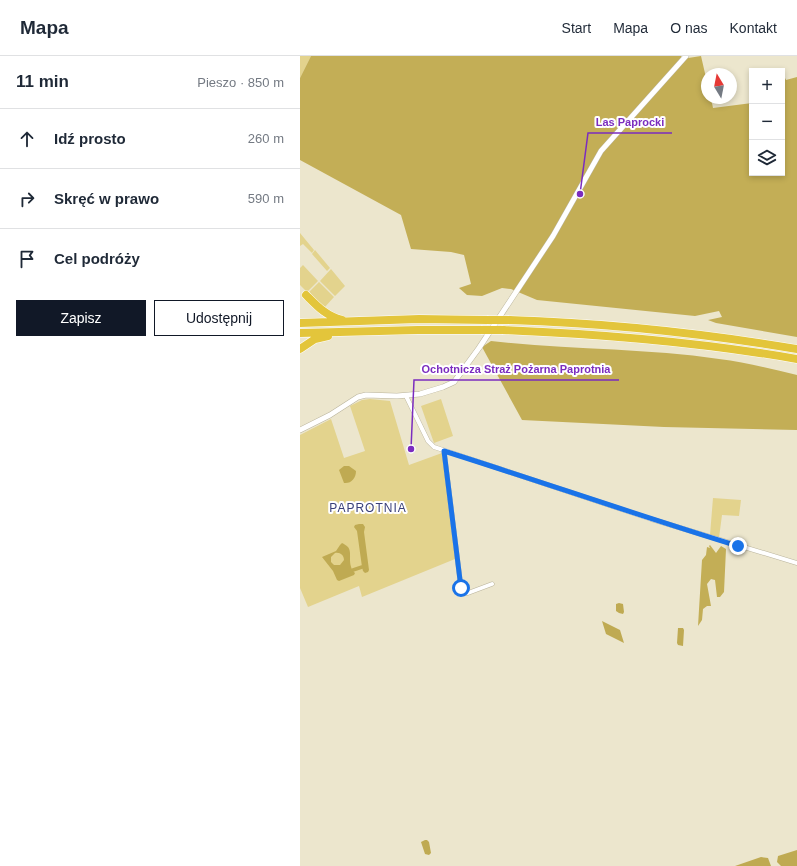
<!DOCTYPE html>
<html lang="pl">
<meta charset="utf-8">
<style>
body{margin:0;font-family:Helvetica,sans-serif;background:#f6f6f7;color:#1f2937}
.controls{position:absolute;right:12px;top:12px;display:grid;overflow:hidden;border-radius:0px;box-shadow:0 2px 6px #0003}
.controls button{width:36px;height:36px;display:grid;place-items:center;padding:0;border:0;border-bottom:1px solid #e0e1e3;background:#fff;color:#1f2937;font:20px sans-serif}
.compass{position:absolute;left:401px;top:12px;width:36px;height:36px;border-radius:50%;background:#fff;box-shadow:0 2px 6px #0003;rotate:350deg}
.stop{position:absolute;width:12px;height:12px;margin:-9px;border:3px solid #1a73e8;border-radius:50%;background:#fff}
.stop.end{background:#1a73e8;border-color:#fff;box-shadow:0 1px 4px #0008}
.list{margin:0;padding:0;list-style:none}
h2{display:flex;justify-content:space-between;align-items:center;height:52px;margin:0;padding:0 16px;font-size:17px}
h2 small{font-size:13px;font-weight:400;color:#747a83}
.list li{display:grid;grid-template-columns:26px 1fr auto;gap:12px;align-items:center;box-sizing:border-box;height:60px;padding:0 16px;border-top:1px solid #e0e1e3}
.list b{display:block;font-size:15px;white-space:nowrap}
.list em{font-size:13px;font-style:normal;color:#747a83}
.actions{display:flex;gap:8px;padding:12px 16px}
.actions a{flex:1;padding:9px 0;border:1px solid #111827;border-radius:0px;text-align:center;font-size:14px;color:#111827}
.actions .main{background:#111827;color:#fff}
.icon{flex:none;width:22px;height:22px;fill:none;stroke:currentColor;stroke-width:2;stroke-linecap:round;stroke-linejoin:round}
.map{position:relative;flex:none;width:497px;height:810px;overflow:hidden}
header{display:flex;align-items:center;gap:24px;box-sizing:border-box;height:56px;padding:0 20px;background:#fff;border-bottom:1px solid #e0e1e3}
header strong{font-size:19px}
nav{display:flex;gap:22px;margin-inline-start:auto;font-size:14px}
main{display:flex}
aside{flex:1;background:#fff}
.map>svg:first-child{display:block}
.green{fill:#e3d38d}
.forest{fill:#c3ae56}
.water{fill:#bfaa52;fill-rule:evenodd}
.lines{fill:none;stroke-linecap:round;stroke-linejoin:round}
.canal{stroke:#bfaa52;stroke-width:3.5}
.minor-casing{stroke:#b9b39b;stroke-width:5}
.tertiary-casing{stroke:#b9b39b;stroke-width:6}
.motorway-casing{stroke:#fff;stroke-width:9}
.minor{stroke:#fff;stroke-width:4}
.tertiary{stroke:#fff;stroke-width:5}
.motorway{stroke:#e3c53b;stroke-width:8}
.motorway-bridge-casing{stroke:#fff;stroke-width:9;stroke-linecap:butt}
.motorway-bridge{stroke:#e3c53b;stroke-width:8}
.route{stroke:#1a73e8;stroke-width:5}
.labels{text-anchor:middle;stroke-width:4;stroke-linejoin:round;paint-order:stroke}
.quarter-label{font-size:12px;letter-spacing:1px;fill:#393f7a;stroke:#fff}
.leader{fill:none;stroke:#7b2cbf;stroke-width:1.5}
.callout-dot{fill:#7b2cbf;stroke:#fff;stroke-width:1.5}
.callout-label{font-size:11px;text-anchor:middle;font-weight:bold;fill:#7b2cbf;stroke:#fff;stroke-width:4;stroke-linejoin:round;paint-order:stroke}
</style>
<header>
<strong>Mapa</strong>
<nav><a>Start</a><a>Mapa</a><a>O nas</a><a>Kontakt</a></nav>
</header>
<main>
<aside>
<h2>11 min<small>Pieszo · 850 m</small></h2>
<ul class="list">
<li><svg class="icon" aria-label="ahead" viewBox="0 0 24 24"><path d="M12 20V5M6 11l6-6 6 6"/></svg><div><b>Idź prosto</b></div><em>260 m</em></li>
<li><svg class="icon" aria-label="right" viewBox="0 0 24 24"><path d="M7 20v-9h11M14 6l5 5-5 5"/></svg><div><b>Skręć w prawo</b></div><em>590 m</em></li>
<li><svg class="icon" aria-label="arrive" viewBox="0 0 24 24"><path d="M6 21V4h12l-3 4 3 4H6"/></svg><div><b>Cel podróży</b></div></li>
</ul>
<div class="actions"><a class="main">Zapisz</a><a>Udostępnij</a></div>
</aside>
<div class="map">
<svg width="497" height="810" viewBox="0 0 497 810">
<rect width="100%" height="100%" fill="#ece6cd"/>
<!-- green -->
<path class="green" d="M0 0H11L0 22Z
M0 177 14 194 12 197 3 188 0 190Z
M15 194 30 212 27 215 12 198Z
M3 209 18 225 7 236 0 229V212Z
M31 213 45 230 35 240 20 225Z
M19 226 34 241 24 252 8 237Z
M70 343 90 345 109 409 142 397 155 503 62 541 59 530 8 551 0 532V379L31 363 44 402 65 395 50 350 62 344Z
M141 343 153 380 134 387 121 350Z
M413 442 441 444 439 460 422 459 419 482 410 479Z"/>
<!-- forest -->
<path class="forest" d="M11 0H381L382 3 401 0 407 26V42H411L413 52 452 47V117H482V20H484L486 24 497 21V281L416 267 408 264 422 261 419 255 395 260 237 244 211 233 202 232 182 240 167 239 159 232 171 228 164 199 151 196 111 193 101 159 0 104V22Z
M191 285C267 294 344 292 419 303 445 306 471 313 497 319V374L364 371 222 364 182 291Z
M410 489 416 497 421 490 426 493 424 536 420 541H417L415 524 411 523 407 528 411 550H407L403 553 402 564 398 570 402 504 406 499 407 491 410 492 409 490Z"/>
<!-- water -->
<path class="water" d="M44 410H49L56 415C56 422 51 428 44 427L39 414Z
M59 468H63L65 471 64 476 69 514 68 516 65 517 63 515 62 511 57 475 54 471 55 469Z
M42 487C44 488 46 489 48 491 53 497 46 508 55 517L54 519 39 525 37 524 33 515 22 501 36 495 40 489ZM35 497C40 496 44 499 44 504L40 509H34L31 506V501Z
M319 547 323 548 324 556 323 558 319 557 316 555V548Z
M302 565 320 574 324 587 306 578Z
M378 572H383L384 574 383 590 378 589 377 587Z
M125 784H127L129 786 131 797 129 799 125 798 121 786Z
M497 794V810H481L477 806 478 800Z
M461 801 468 802 471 810H435Z"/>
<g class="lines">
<!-- canal -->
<path class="canal" d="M53 514 62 511"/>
<defs>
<path id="minor" d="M106 340 128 385 134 391 351 463 497 507
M144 395 161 532 163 537H168L192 528"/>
<path id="tertiary" d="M0 374 30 359 58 341 66 339 97 340 120 338 143 331 154 326 179 292 253 180 301 95 386 0"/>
<path id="motorway" d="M6 239C17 250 26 260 42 264
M209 264C306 267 401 277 497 293
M0 267 119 263 187 264
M203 274C303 278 399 286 497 303
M0 277 118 274H181
M0 293 15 283 28 280"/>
</defs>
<!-- minor casing -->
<use href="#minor" class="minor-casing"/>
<!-- tertiary casing -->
<use href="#tertiary" class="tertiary-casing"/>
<!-- motorway casing -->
<use href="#motorway" class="motorway-casing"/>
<!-- minor -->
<use href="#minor" class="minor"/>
<!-- tertiary -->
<use href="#tertiary" class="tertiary"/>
<!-- motorway -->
<use href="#motorway" class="motorway"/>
<defs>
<path id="motorway-bridge" d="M187 264H209
M181 274H203"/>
</defs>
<!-- motorway-bridge casing -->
<use href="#motorway-bridge" class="motorway-bridge-casing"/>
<!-- motorway-bridge -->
<use href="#motorway-bridge" class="motorway-bridge"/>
</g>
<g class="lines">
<!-- route -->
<path class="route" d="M161 532 144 395C242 426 340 460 438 490"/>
</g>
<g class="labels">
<!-- quarter labels -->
<g class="quarter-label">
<text x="68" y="456">PAPROTNIA</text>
</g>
</g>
<!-- callouts -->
<path class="leader" d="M280 138L288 77H372M111 393L114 324H319"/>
<g class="callout-dot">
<circle cx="280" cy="138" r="4"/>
<circle cx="111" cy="393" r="4"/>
</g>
<g class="callout-label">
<text x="330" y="70">Las Paprocki</text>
<text x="216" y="317">Ochotnicza Straż Pożarna Paprotnia</text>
</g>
</svg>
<div class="controls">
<button>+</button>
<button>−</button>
<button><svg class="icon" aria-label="layers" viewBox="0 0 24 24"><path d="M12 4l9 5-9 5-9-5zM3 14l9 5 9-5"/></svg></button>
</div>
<svg class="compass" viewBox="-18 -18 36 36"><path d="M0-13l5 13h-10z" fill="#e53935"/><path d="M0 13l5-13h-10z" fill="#747a83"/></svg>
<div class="stop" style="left:161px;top:532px"></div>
<div class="stop end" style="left:438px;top:490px"></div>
</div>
</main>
